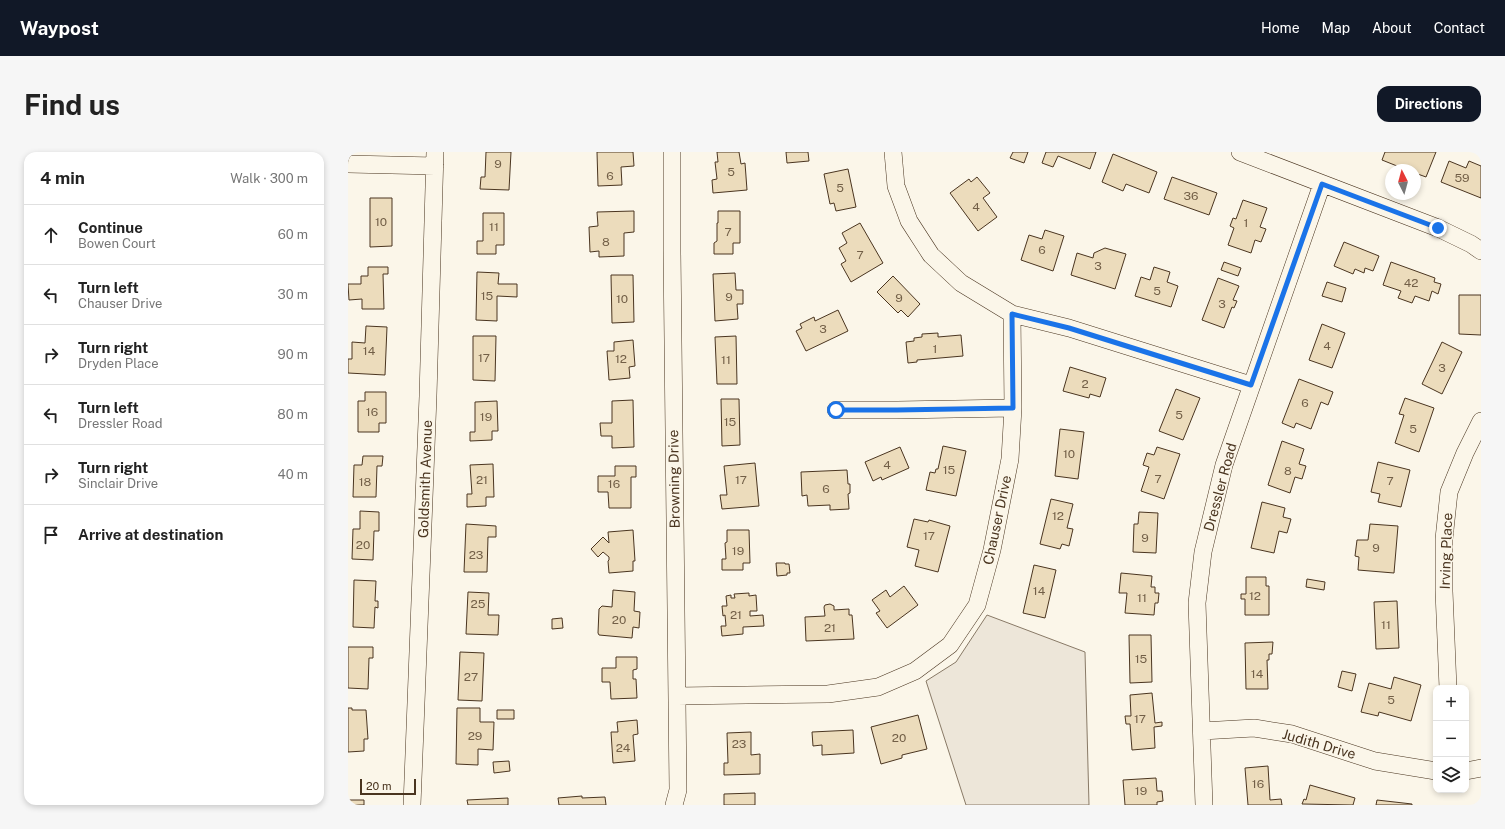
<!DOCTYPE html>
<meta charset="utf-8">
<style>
body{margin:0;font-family:"Public Sans",sans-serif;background:#f6f6f6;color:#222}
.controls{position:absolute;right:12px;bottom:12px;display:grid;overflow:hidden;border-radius:8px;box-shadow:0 2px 6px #0003}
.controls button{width:36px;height:36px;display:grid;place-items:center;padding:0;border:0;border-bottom:1px solid #e0e0e0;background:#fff;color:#222;font:20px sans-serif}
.compass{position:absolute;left:1037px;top:12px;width:36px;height:36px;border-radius:50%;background:#fff;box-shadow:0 2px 6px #0003;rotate:354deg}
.scale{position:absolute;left:12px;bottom:10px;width:56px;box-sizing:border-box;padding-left:4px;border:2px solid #4a3520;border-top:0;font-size:11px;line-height:14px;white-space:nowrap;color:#4a3520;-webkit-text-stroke:3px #fbf6e9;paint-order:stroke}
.stop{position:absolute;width:12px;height:12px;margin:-9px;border:3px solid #1a73e8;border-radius:50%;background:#fff}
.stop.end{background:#1a73e8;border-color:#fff;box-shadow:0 1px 4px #0008}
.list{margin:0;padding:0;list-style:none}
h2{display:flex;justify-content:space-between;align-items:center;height:52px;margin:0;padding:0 16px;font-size:17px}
h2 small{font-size:13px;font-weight:400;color:#767676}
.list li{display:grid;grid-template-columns:26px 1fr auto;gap:12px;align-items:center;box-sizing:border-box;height:60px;padding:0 16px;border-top:1px solid #e0e0e0}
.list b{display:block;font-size:15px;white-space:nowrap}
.list p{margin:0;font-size:13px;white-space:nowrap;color:#767676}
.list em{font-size:13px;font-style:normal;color:#767676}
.icon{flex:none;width:22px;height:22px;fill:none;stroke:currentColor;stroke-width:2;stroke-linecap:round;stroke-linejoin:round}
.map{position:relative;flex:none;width:1133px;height:653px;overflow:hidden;border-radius:12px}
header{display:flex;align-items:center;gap:24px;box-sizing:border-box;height:56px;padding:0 20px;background:#111827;color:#fff}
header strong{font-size:19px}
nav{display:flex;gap:22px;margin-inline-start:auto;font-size:14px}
.intro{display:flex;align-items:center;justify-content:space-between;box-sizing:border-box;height:96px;padding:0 24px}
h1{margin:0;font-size:28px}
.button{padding:10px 18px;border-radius:12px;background:#111827;color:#fff;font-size:14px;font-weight:700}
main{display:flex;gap:24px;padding:0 24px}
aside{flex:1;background:#fff;border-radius:12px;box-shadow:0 2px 6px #0003}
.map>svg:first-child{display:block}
.green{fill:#ede6d9;stroke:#887966}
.building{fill:#ecdcbc;stroke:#4a3520}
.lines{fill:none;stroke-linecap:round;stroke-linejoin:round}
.minor-casing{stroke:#4a3520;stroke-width:18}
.minor{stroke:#fbf6e9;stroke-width:17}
.route{stroke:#1a73e8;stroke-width:5}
.labels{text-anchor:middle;stroke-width:3;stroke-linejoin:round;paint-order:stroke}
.number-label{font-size:12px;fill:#725f47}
.street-label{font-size:14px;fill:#4a3520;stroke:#fbf6e9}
</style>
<header>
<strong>Waypost</strong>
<nav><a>Home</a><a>Map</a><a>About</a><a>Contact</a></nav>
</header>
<div class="intro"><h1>Find us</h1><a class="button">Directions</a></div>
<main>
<aside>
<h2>4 min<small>Walk · 300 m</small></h2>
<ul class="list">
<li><svg class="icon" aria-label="ahead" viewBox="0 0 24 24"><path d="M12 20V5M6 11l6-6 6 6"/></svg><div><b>Continue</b><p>Bowen Court</p></div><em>60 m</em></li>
<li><svg class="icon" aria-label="left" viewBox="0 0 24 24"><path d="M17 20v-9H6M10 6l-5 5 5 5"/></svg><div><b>Turn left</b><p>Chauser Drive</p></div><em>30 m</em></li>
<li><svg class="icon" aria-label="right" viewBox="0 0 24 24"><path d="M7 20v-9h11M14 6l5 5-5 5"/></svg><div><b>Turn right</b><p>Dryden Place</p></div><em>90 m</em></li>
<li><svg class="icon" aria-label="left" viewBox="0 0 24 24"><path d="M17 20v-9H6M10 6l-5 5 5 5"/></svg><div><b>Turn left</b><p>Dressler Road</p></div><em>80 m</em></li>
<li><svg class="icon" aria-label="right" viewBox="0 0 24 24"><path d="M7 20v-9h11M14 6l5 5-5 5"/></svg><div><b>Turn right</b><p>Sinclair Drive</p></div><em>40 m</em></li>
<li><svg class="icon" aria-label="arrive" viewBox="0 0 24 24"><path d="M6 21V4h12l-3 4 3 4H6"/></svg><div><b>Arrive at destination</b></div></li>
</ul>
</aside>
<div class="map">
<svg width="1133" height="653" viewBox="0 0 1133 653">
<rect width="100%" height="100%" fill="#fbf6e9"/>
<!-- green -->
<path class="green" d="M639 463 737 500 741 653H618L578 529 608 510Z"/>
<!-- building -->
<path class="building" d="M138 0H163L161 38 132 37 133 25H137Z
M249 0H285L286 14 273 15 274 33 250 34Z
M369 0H391L393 12 397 11 399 38 365 41 364 28 369 27 367 10H370Z
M438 0H460L461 9 439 11Z
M665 0H680L676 11 662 6Z
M698 0H748L742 17 710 4 705 15 694 11Z
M1037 0H1088L1078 25 1067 21V18H1059L1034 8Z
M765 2 809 20 801 41 778 32 775 39 754 30Z
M1101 9 1118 16 1121 9 1133 14V46L1093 30Z
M500 17 508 55 488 59 486 51 482 52 476 22Z
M629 25 642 41 635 46 649 65 630 79 602 41 621 27 623 30Z
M824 25 869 41 861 63 816 47Z
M22 46H44V94L22 95Z
M895 48 919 56 912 75 918 77 913 90 907 88 903 101 880 93 886 76 882 74 885 66 888 67Z
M286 59V80L276 81V104L251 105V99L242 100 241 75 250 74 249 60Z
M370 59H392V91H385V102H366V91L369 89V71H370Z
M135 61H156V93H148V102H129V89H135Z
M512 71 535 111 503 130 493 112 498 109 491 96 499 91 494 81Z
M697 78 716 84 705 119 673 108 681 83 694 87Z
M996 90 1031 104 1025 119 1017 116 1016 121 1007 117 1005 122 986 114Z
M757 96 778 102 767 137 723 123 729 101 745 106 746 101Z
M876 110 893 116 890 124 873 118Z
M1043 110 1087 126 1086 130 1093 132 1090 142 1084 139 1081 149 1067 144 1064 151 1050 146 1053 139 1035 133Z
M20 115H40V122H35L36 157H14V147L1 148 0 132H13V124H20Z
M806 115 822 120 819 130 830 134 823 155 787 144 793 125 802 128Z
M129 120 151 121 150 132H169V145L149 144V169L128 168Z
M387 121 388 138H395V152H389L390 167 367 169 365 122Z
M263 123H285L286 170 264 171Z
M545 124 572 152 560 165 553 158 550 161 529 140Z
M870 126 891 134 885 148 889 149 886 156 884 155 876 176 854 168Z
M979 130 998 136 994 150 974 144Z
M1111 143H1133V183L1111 182Z
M490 158 500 179 458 199 448 179 454 176 452 172 466 165 467 169Z
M974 172 997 181 984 216 961 208Z
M18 174 39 175 37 223 0 221V207H4V190L17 191Z
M590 181V185L613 183 615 204 569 208V210L560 211 558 190 566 189V186L574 185V182Z
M125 184H148L147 229 125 228Z
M388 184 389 232H369L367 185Z
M285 188 287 214 281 215 282 226 261 228 259 199H266V190Z
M1094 190 1114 200 1094 242 1074 232Z
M722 215 758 226 752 245 742 242 741 246 715 239Z
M951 227 985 240 980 253 973 250 963 277 948 271 946 276 934 271Z
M828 237 852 246 835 288 811 279Z
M17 240H38V271H31V280H10V249H17Z
M1057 246 1086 256 1071 300 1047 291 1056 263 1051 262Z
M373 247H391L392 293 374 294Z
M285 248 286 295 264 296V284H253L252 271H264V249Z
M149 249 150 279H144V288L122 289V280H127V250Z
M712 277 736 280 730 327 707 324Z
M934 289 956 297 951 312 958 314 954 327 947 325 942 341 920 333Z
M595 294 618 299 608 344 578 338 582 320 587 321 588 317H590Z
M552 295 561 316 534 328 533 325 525 329 517 310Z
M809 295 832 302 816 347 793 339 801 315 795 313 799 301 806 303Z
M15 304H35L34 314H29L28 345H5L6 313H14Z
M1030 310 1062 318 1053 355 1030 350 1032 342 1023 340Z
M407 311 411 354 374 357 372 343H379L376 314Z
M145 312 146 345H138V354L119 355V342H124L122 313Z
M267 314H288V325H283V356H261L260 340H250V324H267Z
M499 318 500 332H502V341L500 342 501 357 482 358V353L460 354 459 343 454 344 453 320Z
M703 347 725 352 719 376 725 377 721 394 714 392 712 397 692 392Z
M914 350 937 356 935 365 943 367 939 381 931 379 926 401 903 396Z
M12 359 31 360V379H26L25 408 4 407 5 377H12Z
M791 360 810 361 808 401 785 400 786 372H790Z
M566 367 580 370 581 368 602 374 590 420 567 414 571 398 559 395Z
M118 372 148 374V385H140L139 420H116Z
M1022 372 1050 374 1046 421 1010 418 1011 405 1007 404 1009 388H1020Z
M285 378 287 409H285V419L261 421 260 409 261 408V405L255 400 250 405 243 397 255 385 261 391 260 380Z
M379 378H401L402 411H395V418H374V407H378L377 391 379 390Z
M428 411H437V412H441L442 421H439V423L429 424Z
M686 413 708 418 697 466 675 461Z
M773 421 804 424 803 435H807V441H811L810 451H807L806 463 777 461 779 441H771Z
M898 425H918V434H921V463H897V447H893V442H898Z
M959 427 977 430 976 438 958 435Z
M6 428 28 429 27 449H30V456L27 455 26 476 5 475Z
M556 434 570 453 539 476 528 461 532 459 524 448 538 438 542 445Z
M265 438 287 440 286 459 292 460 291 476 285 475 284 486 251 483 250 481 251 457 254 454 264 455Z
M120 440 141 441 140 463H151L150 483 118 482Z
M401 441V444L408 443 409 459H402V464L415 463 416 474 395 475V482L374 484 373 474H378L377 463 375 464 374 454H379L378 444 383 443V446H387L386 442Z
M1049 449 1051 496 1028 497 1026 450Z
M482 452 486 454V458L501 457V463H504L506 487 458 489 457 465 477 464 476 455 477 453Z
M214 466 215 476 204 477V467Z
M781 483H803L804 530 782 531Z
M925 490 924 502H921V508H919L920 537H898L897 491Z
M0 495H25V506H21L20 537 0 536Z
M112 500 136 501 134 549 110 548Z
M268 505H289V517L285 518V527H288L289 546 263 547 262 530H254V516H268Z
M994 519 1008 522 1004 539 990 535Z
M1046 525 1073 533 1063 569 1031 560 1030 564 1013 560 1021 531 1043 537Z
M804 541 807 571 814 570V574L806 575 807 596 784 598 782 572H778L777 564H783L782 543Z
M0 556H4V558H18L20 587H16V599L0 600Z
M109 556H132V570H146L145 598 130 597V613L108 612Z
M149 558H166V567H149Z
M570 563 579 597 554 603V606L533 612 523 575Z
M289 568 290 582 285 583 287 609 265 611 263 580H270L269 570Z
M505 578 506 601 474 603V593L465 594 464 580Z
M403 580V603L412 602V622L376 623V611H380L379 581Z
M161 609 162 619 146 621 145 610Z
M920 614 922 648 933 647 934 653H900L897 616Z
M808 626 809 639H814L815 649 809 650V653H777L775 628Z
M962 633 1007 646 1005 653 954 652 956 647 958 648Z
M407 641V653H376V642Z
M234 644V646L257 645 258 653H211L210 646Z
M160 646V653H120L119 648Z
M0 648H16V653H0Z
M1029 648 1064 652V653H1028Z"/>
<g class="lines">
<defs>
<path id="minor" d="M324 0V99L330 638 326 653
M545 0 548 34 561 69 583 103 613 131 664 162 721 176 903 233
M892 0 1090 76 1123 92 1133 99
M0 12 87 14
M488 258H549L665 256
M1100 536 1096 439V387L1101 340 1117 301 1133 269
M329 544 480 542 530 535 567 519 602 493 629 453 644 398 662 307 665 256 664 162
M854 579 906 576 944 582 1027 609 1088 619
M1118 619 1133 616
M64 653 80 244 87 0
M856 653 849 451 855 400 876 313 974 32"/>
</defs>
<!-- minor casing -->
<use href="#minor" class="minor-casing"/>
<!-- minor -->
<use href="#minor" class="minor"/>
</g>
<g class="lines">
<!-- route -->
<path class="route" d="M488 258H549L665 256 664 162 721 176 903 233 974 32 1090 76"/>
</g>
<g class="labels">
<!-- number labels -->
<g class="number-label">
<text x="150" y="16">9</text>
<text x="383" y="24">5</text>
<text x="262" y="28">6</text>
<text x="1114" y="30">59</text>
<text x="492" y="40">5</text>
<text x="843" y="48">36</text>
<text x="628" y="59">4</text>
<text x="33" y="74">10</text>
<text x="898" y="75">1</text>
<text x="146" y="79">11</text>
<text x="380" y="84">7</text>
<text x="258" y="94">8</text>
<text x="694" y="102">6</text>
<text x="512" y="107">7</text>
<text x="750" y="118">3</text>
<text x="1063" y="135">42</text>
<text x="809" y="143">5</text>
<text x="139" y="148">15</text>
<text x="381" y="149">9</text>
<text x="551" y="150">9</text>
<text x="274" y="151">10</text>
<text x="874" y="156">3</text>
<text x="475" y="181">3</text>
<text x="979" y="198">4</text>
<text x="587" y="201">1</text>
<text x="21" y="203">14</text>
<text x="136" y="210">17</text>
<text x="273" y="211">12</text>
<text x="378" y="212">11</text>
<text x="1094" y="220">3</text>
<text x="737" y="236">2</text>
<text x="957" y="255">6</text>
<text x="24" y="264">16</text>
<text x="831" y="267">5</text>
<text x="138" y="269">19</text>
<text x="382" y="274">15</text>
<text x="1065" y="281">5</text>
<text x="721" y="306">10</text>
<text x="539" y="317">4</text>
<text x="601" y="322">15</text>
<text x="940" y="323">8</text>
<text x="810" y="331">7</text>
<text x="134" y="332">21</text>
<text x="393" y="332">17</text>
<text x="1042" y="333">7</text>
<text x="17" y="334">18</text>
<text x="266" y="336">16</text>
<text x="478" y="341">6</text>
<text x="710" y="368">12</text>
<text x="581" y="388">17</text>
<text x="797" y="390">9</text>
<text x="15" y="397">20</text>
<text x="1028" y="400">9</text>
<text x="390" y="403">19</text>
<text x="128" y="407">23</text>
<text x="691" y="443">14</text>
<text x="907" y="448">12</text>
<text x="794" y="450">11</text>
<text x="130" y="456">25</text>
<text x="388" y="467">21</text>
<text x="271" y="472">20</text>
<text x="1038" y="477">11</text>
<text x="482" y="480">21</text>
<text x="793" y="511">15</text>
<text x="909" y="526">14</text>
<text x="123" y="529">27</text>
<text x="1043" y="552">5</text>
<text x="792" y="571">17</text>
<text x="127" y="588">29</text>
<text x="551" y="590">20</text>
<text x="391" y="596">23</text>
<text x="275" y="600">24</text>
<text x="910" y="636">16</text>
<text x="793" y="643">19</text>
</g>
<!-- street labels -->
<g class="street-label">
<text transform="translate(77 327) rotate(-88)" y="5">Goldsmith Avenue</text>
<text transform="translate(326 327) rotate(-91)" y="5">Browning Drive</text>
<text transform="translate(872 335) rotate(-75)" y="5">Dressler Road</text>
<text transform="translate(649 368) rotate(-78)" y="5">Chauser Drive</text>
<text transform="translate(1098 399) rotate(-88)" y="5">Irving Place</text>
<text transform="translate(971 592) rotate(16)" y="5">Judith Drive</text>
</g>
</g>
</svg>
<div class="controls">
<button>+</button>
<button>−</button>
<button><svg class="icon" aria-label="layers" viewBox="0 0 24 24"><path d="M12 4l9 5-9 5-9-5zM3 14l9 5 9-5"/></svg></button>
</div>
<svg class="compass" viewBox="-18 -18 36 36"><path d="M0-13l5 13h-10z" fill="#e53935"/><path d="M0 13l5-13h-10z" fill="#767676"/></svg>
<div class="scale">20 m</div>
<div class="stop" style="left:488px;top:258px"></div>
<div class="stop end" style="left:1090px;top:76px"></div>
</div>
</main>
